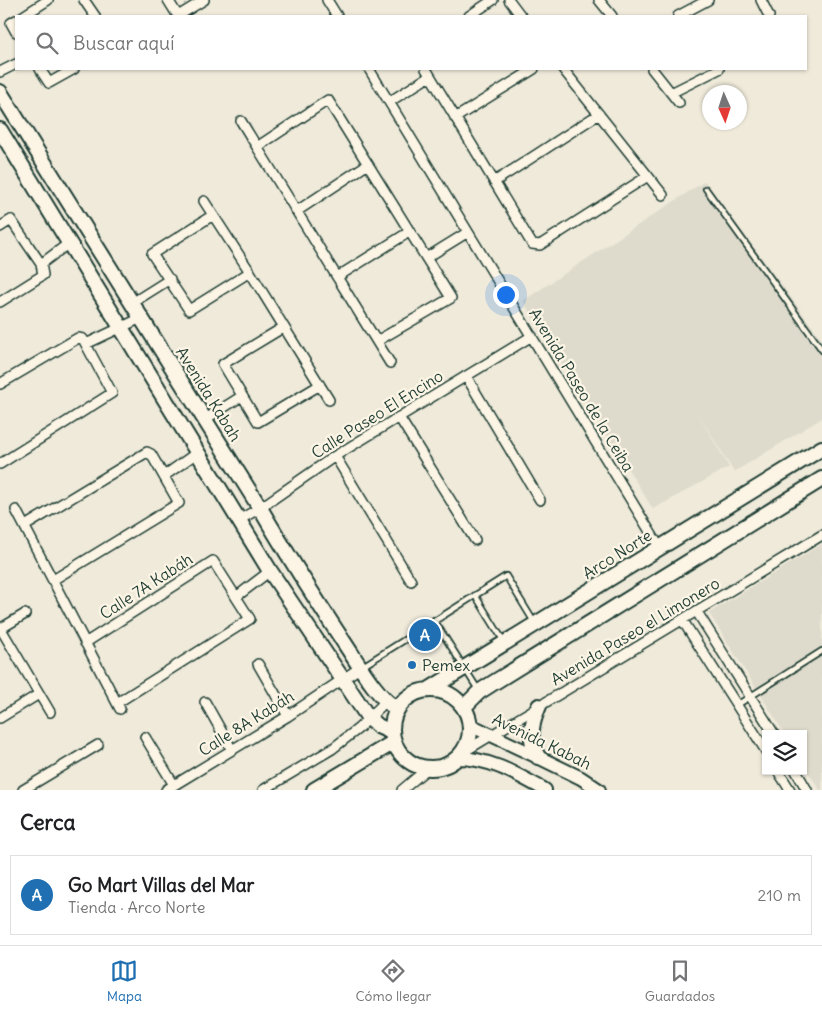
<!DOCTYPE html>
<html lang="es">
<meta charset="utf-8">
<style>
body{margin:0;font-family:Delius,sans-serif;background:#f6f6f6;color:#202124}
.controls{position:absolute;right:15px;bottom:15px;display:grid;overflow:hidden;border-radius:0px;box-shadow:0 1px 4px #0004}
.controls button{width:45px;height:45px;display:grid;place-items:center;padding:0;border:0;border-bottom:1px solid #e0e0e0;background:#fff;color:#202124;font:25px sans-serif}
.compass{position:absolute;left:702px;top:85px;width:45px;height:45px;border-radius:50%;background:#fff;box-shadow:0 1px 4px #0004;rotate:177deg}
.you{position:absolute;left:505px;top:294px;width:18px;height:18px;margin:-12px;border:4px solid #fff;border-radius:50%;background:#1a73e8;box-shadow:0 0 0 8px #1a73e833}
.badge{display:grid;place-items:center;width:32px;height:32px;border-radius:50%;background:#1f6fb2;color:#fff;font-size:16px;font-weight:700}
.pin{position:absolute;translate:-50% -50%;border:2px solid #fff;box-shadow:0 1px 5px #0006}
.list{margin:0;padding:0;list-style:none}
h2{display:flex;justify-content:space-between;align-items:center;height:65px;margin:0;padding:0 20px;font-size:21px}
h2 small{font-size:16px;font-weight:400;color:#757577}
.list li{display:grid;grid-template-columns:32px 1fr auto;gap:15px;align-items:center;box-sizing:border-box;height:80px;margin:0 10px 10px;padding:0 10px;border:1px solid #e0e0e0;border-radius:0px}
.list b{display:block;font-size:19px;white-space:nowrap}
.list p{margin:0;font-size:16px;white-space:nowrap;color:#757577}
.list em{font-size:16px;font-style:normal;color:#757577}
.icon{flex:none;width:28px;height:28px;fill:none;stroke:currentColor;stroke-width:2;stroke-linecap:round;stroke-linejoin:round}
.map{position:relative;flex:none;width:822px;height:790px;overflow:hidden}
.search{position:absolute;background:#fff;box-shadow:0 1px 4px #0004;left:15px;right:15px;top:15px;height:55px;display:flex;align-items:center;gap:12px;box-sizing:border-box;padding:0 18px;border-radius:0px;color:#757577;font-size:19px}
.sheet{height:155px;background:#fff}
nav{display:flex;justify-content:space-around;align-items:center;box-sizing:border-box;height:70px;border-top:1px solid #e0e0e0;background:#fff;font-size:14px;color:#757577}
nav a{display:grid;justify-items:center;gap:2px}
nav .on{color:#1f6fb2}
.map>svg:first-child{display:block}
.built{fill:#dedbcc}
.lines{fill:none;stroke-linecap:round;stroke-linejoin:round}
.service-casing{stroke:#1f3d34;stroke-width:8}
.minor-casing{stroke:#1f3d34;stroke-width:12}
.secondary-casing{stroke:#1f3d34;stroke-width:16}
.primary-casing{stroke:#1f3d34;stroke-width:18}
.service{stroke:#fcf5e5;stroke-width:4.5}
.minor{stroke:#fcf5e5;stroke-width:9}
.secondary{stroke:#fcf5e5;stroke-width:12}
.primary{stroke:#fcf5e5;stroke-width:14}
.poi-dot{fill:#1f6fb2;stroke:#fcf5e5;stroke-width:2}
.labels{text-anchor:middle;stroke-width:4.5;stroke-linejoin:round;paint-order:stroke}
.street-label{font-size:16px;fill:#1f3d34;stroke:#fcf5e5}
.poi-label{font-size:16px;fill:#1f3d34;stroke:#fcf5e5;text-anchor:start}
</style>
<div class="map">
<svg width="822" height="790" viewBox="0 0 822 790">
<rect width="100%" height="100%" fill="#efeada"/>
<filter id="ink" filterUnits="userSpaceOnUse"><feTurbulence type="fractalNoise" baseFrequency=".02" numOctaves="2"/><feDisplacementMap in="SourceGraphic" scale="10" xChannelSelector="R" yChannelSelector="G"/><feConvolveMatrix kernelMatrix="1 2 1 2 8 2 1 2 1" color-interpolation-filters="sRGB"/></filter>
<g filter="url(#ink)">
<!-- built -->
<path class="built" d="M705 181 822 340V418L734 472 695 409 729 467 653 509 523 301Z
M822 544V790H820L803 764V734H785L709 613Z"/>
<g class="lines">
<defs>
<path id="service" d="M706 189 822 350
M475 595 503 640
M434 620 479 691
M363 666 506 576 534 622
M737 705 822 651"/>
<path id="minor" d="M84 0 95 16
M168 0 178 16
M327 0 337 16
M509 0 521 16
M599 0 612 16
M761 0 769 16
M23 16 48 0
M178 16 204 0
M469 16 493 0
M678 16 708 0
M16 20 11 23 16 32
M40 69 49 83 74 69
M369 69 660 548
M426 69 532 244 540 245 648 176
M563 69 663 195
M652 69 679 103
M0 72 16 64
M671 93 719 69
M389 102 430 76
M455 118 534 69
M241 121 390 363
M257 147 328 100 451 298 377 341
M494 182 599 114
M204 201 250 272 329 400
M297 211 368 164
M213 215 152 254 189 310 250 272
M0 227 11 220 41 264 43 275 0 302
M426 258 468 232
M41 264 69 243
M337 277 409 232
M132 303 170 279
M284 327 223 364 258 422 320 385
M86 344 141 318
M466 376 540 500
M0 384 78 338 83 339 112 393 0 464
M399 417 475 540
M204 420 242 396
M335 456 411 581
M164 476 198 452
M16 510 120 709
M239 520 260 508 335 456 532 336
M25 526 147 452 151 454 179 503 53 580
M236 597 270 571
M697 612 774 734
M683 621 766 751
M0 629 25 614
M1 629 50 712
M85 643 213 561 250 619 117 703
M258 664 288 716
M205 702 232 750
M0 718 39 694
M145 737 174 785
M462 753 822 535
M778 771 790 790
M796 771 807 790
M23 790 98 745
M166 790 288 716 361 667
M263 790 332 749 359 728 386 701
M402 790 428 768"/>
<path id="secondary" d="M470 725 538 757 581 778 599 790
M458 758C490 758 518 775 545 790"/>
<path id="primary" d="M0 92 260 508C288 556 318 603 349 650 360 667 380 700 397 709
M0 130 270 571 368 717 378 726 391 732
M430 689 822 448
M392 729a39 39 0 1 1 78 0a39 39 0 1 1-78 0Z
M464 707 479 692 493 683 822 479
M538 757C528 739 531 724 539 706
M314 790 394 742"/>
</defs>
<!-- service casing -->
<use href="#service" class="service-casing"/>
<!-- minor casing -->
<use href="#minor" class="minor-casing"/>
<!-- secondary casing -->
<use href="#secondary" class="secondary-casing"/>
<!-- primary casing -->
<use href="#primary" class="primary-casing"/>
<!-- service -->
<use href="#service" class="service"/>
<!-- minor -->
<use href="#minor" class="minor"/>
<!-- secondary -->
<use href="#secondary" class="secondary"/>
<!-- primary -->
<use href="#primary" class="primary"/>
</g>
</g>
<!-- markers -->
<circle class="poi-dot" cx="412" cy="665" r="5"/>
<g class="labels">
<!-- street labels -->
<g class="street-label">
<text transform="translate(582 390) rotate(59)" y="6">Avenida Paseo de la Ceiba</text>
<text transform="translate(209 394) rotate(58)" y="6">Avenida Kabah</text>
<text transform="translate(377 414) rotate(-32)" y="6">Calle Paseo El Encino</text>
<text transform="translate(617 554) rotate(-32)" y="6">Arco Norte</text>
<text transform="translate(146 586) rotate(-33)" y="6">Calle 7A Kabáh</text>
<text transform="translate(635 631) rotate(-31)" y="6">Avenida Paseo el Limonero</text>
<text transform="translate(246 723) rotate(-32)" y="6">Calle 8A Kabáh</text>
<text transform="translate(542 741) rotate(26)" y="6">Avenida Kabah</text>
</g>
<!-- poi labels -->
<g class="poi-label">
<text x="422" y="671">Pemex</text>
</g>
</g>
</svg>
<div class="controls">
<button><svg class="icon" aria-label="layers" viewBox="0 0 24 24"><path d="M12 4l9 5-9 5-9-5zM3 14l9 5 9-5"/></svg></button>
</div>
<svg class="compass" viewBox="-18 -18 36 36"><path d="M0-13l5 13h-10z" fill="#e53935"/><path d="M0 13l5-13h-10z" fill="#757577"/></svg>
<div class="you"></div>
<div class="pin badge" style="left:425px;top:635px">A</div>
<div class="search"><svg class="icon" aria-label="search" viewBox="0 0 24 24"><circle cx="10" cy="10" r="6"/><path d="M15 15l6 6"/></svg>Buscar aquí</div>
</div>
<section class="sheet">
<h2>Cerca<small></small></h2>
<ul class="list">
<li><span class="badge">A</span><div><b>Go Mart Villas del Mar</b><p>Tienda · Arco Norte</p></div><em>210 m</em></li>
</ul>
</section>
<nav>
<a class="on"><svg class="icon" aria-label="map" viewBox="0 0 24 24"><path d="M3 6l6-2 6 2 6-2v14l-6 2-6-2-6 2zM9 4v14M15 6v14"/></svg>Mapa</a>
<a><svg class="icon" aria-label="directions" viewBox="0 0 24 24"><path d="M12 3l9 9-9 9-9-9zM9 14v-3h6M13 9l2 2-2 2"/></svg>Cómo llegar</a>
<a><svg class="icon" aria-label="saved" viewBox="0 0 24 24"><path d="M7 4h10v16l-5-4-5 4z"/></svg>Guardados</a>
</nav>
